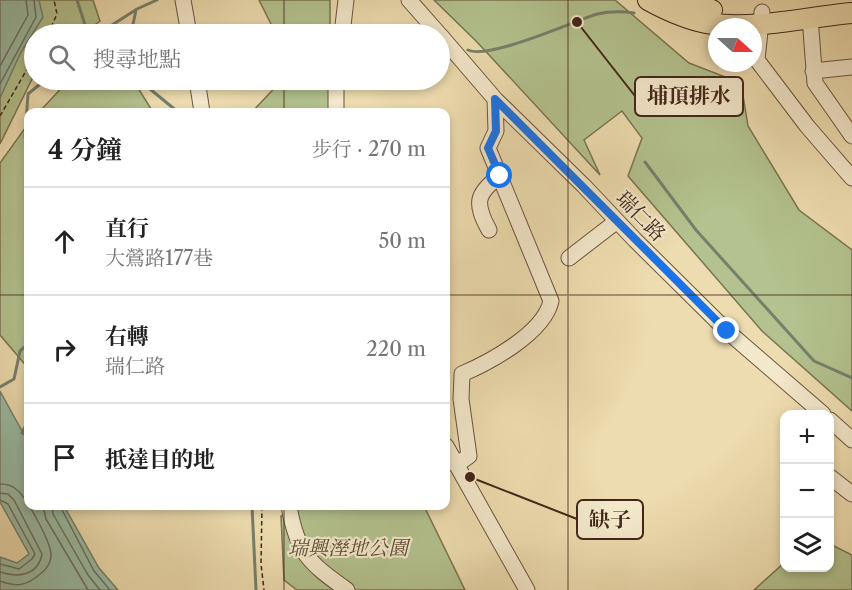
<!DOCTYPE html>
<html lang="zh-TW">
<meta charset="utf-8">
<style>
body{margin:0;font-family:"Libre Caslon Text","Noto Serif TC",serif;background:#f2f2f2;color:#222}
.controls{position:absolute;right:18px;bottom:18px;display:grid;overflow:hidden;border-radius:12px;box-shadow:0 3px 9px #0003}
.controls button{width:54px;height:54px;display:grid;place-items:center;padding:0;border:0;border-bottom:2px solid #e0e0e0;background:#fff;color:#222;font:30px sans-serif}
.compass{position:absolute;left:708px;top:18px;width:54px;height:54px;border-radius:50%;background:#fff;box-shadow:0 3px 9px #0003;rotate:111deg}
.stop{position:absolute;width:18px;height:18px;margin:-14px;border:4px solid #1a73e8;border-radius:50%;background:#fff}
.stop.end{background:#1a73e8;border-color:#fff;box-shadow:0 2px 6px #0008}
.list{margin:0;padding:0;list-style:none}
h2{display:flex;justify-content:space-between;align-items:center;height:78px;margin:0;padding:0 24px;font-size:26px}
h2 small{font-size:20px;font-weight:400;color:#767676}
.list li{display:grid;grid-template-columns:39px 1fr auto;gap:18px;align-items:center;box-sizing:border-box;height:108px;padding:0 24px;border-top:2px solid #e0e0e0}
.list b{display:block;font-size:22px;white-space:nowrap}
.list p{margin:0;font-size:20px;white-space:nowrap;color:#767676}
.list em{font-size:20px;font-style:normal;color:#767676}
.icon{flex:none;width:33px;height:33px;fill:none;stroke:currentColor;stroke-width:2;stroke-linecap:round;stroke-linejoin:round}
.map{position:relative;flex:none;width:852px;height:590px;overflow:hidden}
.search{position:absolute;background:#fff;box-shadow:0 3px 9px #0003;left:24px;top:24px;width:426px;height:66px;display:flex;align-items:center;gap:15px;box-sizing:border-box;padding:0 21px;border-radius:33px;color:#767676;font-size:22px}
.panel{position:absolute;background:#fff;box-shadow:0 3px 9px #0003;left:24px;top:108px;width:426px;height:402px;border-radius:12px}
.map>svg:first-child{display:block}
.green{fill:#b3c28e;stroke:#7a7452;stroke-width:1.5}
.water{fill:#9abca5;stroke:#76806c;stroke-width:1.5}
.lines{fill:none;stroke-linecap:round;stroke-linejoin:round}
.shore{stroke:#6e705e;stroke-width:1.5}
.stream{stroke:#76806c;stroke-width:3}
.minor-casing{stroke:#6c533d;stroke-width:17}
.major-casing{stroke:#412517;stroke-width:22}
.path{stroke:#412517;stroke-width:1.5;stroke-dasharray:4.5 3;stroke-linecap:butt}
.minor{stroke:#f3e8cb;stroke-width:15}
.major{stroke:#eddcaf;stroke-width:20}
.route{stroke:#1a73e8;stroke-width:8}
.grid{fill:none;stroke:#412517;stroke-width:1.5;stroke-opacity:0.55}
.labels{text-anchor:middle;stroke-width:4.5;stroke-linejoin:round;paint-order:stroke}
.street-label{font-size:20px;fill:#412517;stroke:#f3e8cb}
.park-label{font-size:20px;font-style:italic;fill:#5e4c35;stroke:#f3e8cb}
.leader{fill:none;stroke:#412517;stroke-width:2}
.callout-dot{fill:#412517;stroke:#f3e8cb;stroke-width:2}
.callout{fill:#f3e8cb;stroke:#412517;stroke-width:2}
.callout-label{font-size:21px;text-anchor:middle;font-weight:bold;fill:#412517}
</style>
<div class="map">
<svg width="852" height="590" viewBox="0 0 852 590">
<rect width="100%" height="100%" fill="#eddcaf"/>
<filter id="stains"><feTurbulence type="fractalNoise" baseFrequency=".00333" numOctaves="4"/><feColorMatrix values="0 0 0 0 .2 0 0 0 0 .09 0 0 0 0 .02 0 0 0 .5 -.17"/></filter>
<radialGradient id="worn" r=".72"><stop offset=".6" stop-color="#630" stop-opacity="0"/><stop offset="1" stop-color="#630" stop-opacity=".3"/></radialGradient>
<!-- green -->
<path class="green" d="M0 0H93L100 21 83 34H34V75L0 144Z
M259 0H330V34H276Z
M434 0H615L689 63 741 83 748 126 799 210 852 250V411L762 331 628 176 642 138 622 111 584 140 600 175 477 42Z
M69 80H133L153 112H39Z
M282 80H331L332 112H252Z
M28 124V368L0 335V163Z
M301 506H424L465 590H297L284 580 281 516 302 508Z
M830 544 852 555V590H754L784 563V568H830Z"/>
<!-- water -->
<path class="water" d="M0 0H39L43 17 21 52 0 98Z
M0 391 28 442V506H64L99 568 118 590H0V557L17 563 29 554 0 502Z"/>
<g class="lines">
<!-- shore -->
<path class="shore" d="M0 66 28 15 26 0
M0 84 36 17 34 0
M0 484C7 484 12 485 17 490 27 498 52 544 51 556 50 567 43 572 35 578 23 587 14 586 0 581
M0 493 8 494 14 500 42 554C38 576 17 578 0 572
M0 500 8 504 35 554 32 559 19 569 0 564
M43 506 46 519 88 590
M52 506 53 514 88 575 100 590
M60 506 94 571 110 590"/>
<!-- stream -->
<path class="stream" d="M77 0 88 34
M98 34 137 9 157 0
M131 34 136 10
M468 50C488 60 572 22 597 14 610 11 622 11 634 13
M139 80 178 112
M28 149 25 137 28 94 45 80
M645 162 696 230 814 361 852 378
M0 387 14 379 20 351 28 344
M22 433 28 421
M252 506 256 590"/>
<defs>
<path id="minor" d="M183 0 189 34
M409 0 439 34
M762 12 757 60 807 126 852 178
M810 17 815 83 852 136
M342 34 346 0
M440 35 495 99 584 186 635 240 727 331 823 414
M813 71 852 67
M197 80 202 112
M336 112V80
M489 230C475 204 475 194 500 176
M569 258 617 221
M830 420 852 440
M446 446 527 590
M456 465 469 456 461 399 462 374C490 362 544 333 551 301L488 148 496 131 495 99
M830 477 852 494
M289 506C297 553 309 563 347 590"/>
<path id="major" d="M648 0C668 11 690 21 713 24 758 29 807 17 852 13
M679 0 712 10"/>
</defs>
<!-- minor casing -->
<use href="#minor" class="minor-casing"/>
<!-- major casing -->
<use href="#major" class="major-casing"/>
<!-- path -->
<path class="path" d="M48 34 57 14 54 0
M0 116 34 57
M262 506 261 564 264 590"/>
<!-- minor -->
<use href="#minor" class="minor"/>
<!-- major -->
<use href="#major" class="major"/>
</g>
<g class="lines">
<!-- route -->
<path class="route" d="M500 176 488 148 496 131 495 99 727 331"/>
</g>
<!-- grid -->
<path class="grid" d="M284 0V34M568 0V590M284 80V112M0 295H28M446 295H852M284 506V590"/>
<g class="labels">
<!-- street labels -->
<g class="street-label">
<text transform="translate(641 216) rotate(46)" y="7">瑞仁路</text>
</g>
<!-- park labels -->
<g class="park-label">
<text x="348" y="555">瑞興溼地公園</text>
</g>
</g>
<!-- callouts -->
<path class="leader" d="M577 22L635 96M470 477L577 519"/>
<g class="callout-dot">
<circle cx="577" cy="22" r="6"/>
<circle cx="470" cy="477" r="6"/>
</g>
<g class="callout">
<rect x="635" y="77" width="108" height="39" rx="6"/>
<rect x="577" y="500" width="66" height="39" rx="6"/>
</g>
<g class="callout-label">
<text x="689" y="103">埔頂排水</text>
<text x="610" y="527">缺子</text>
</g>
<rect width="100%" height="100%" filter="url(#stains)"/>
<rect width="100%" height="100%" fill="url(#worn)"/>
</svg>
<div class="controls">
<button>+</button>
<button>−</button>
<button><svg class="icon" aria-label="layers" viewBox="0 0 24 24"><path d="M12 4l9 5-9 5-9-5zM3 14l9 5 9-5"/></svg></button>
</div>
<svg class="compass" viewBox="-18 -18 36 36"><path d="M0-13l5 13h-10z" fill="#e53935"/><path d="M0 13l5-13h-10z" fill="#767676"/></svg>
<div class="stop" style="left:500px;top:176px"></div>
<div class="stop end" style="left:727px;top:331px"></div>
<div class="search"><svg class="icon" aria-label="search" viewBox="0 0 24 24"><circle cx="10" cy="10" r="6"/><path d="M15 15l6 6"/></svg>搜尋地點</div>
<section class="panel">
<h2>4 分鐘<small>步行 · 270 m</small></h2>
<ul class="list">
<li><svg class="icon" aria-label="ahead" viewBox="0 0 24 24"><path d="M12 20V5M6 11l6-6 6 6"/></svg><div><b>直行</b><p>大鶯路177巷</p></div><em>50 m</em></li>
<li><svg class="icon" aria-label="right" viewBox="0 0 24 24"><path d="M7 20v-9h11M14 6l5 5-5 5"/></svg><div><b>右轉</b><p>瑞仁路</p></div><em>220 m</em></li>
<li><svg class="icon" aria-label="arrive" viewBox="0 0 24 24"><path d="M6 21V4h12l-3 4 3 4H6"/></svg><div><b>抵達目的地</b></div></li>
</ul>
</section>
</div>
